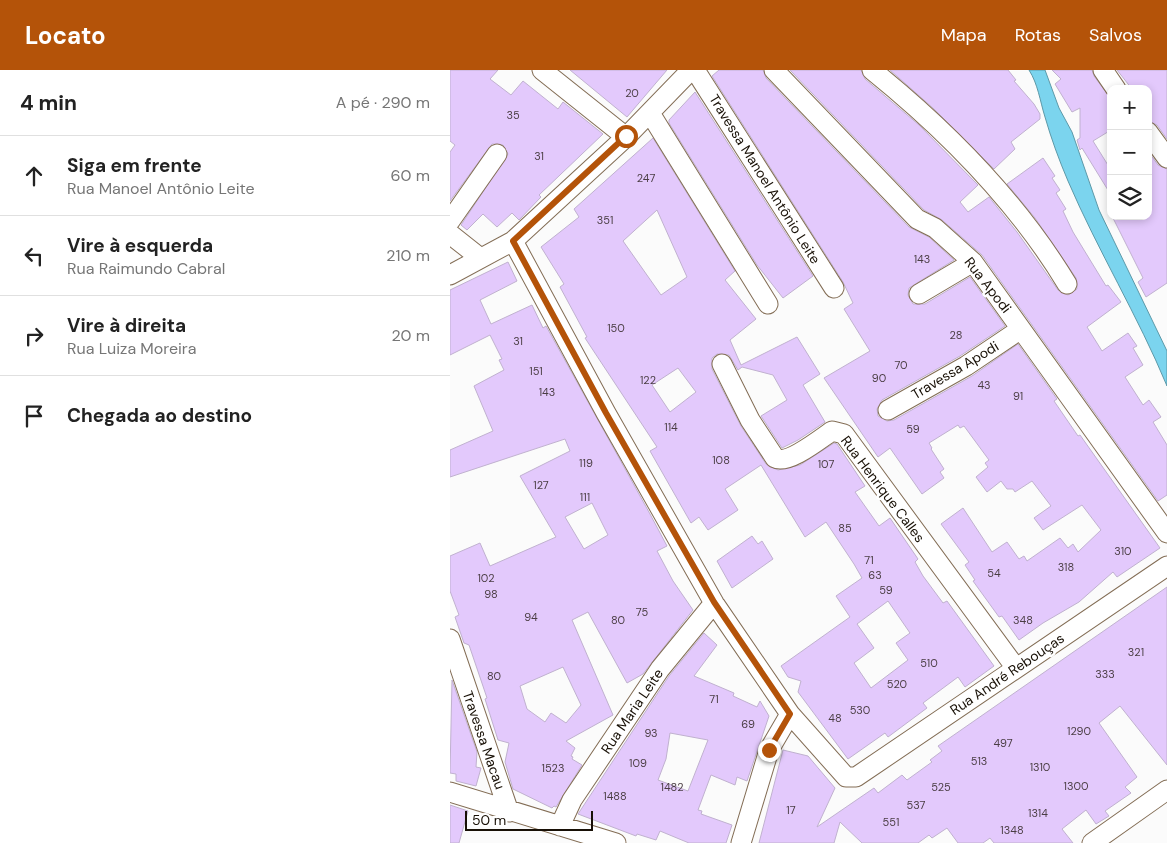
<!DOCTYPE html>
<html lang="pt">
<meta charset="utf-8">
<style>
body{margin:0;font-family:"DM Sans",sans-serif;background:#f2f2f2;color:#222}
.controls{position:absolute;right:15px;top:15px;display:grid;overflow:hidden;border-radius:10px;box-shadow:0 2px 8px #0003}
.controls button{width:45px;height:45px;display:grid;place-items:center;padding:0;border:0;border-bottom:1px solid #e0e0e0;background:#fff;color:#222;font:25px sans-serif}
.scale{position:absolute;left:15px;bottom:12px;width:128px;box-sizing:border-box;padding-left:5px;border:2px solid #181006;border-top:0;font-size:14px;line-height:18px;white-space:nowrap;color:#181006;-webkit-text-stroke:4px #fff;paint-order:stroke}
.stop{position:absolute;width:15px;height:15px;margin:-11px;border:4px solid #b45309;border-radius:50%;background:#fff}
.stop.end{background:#b45309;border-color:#fff;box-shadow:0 1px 5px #0008}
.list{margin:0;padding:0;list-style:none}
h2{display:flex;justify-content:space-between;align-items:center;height:65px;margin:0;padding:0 20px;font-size:21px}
h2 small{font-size:16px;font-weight:400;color:#767676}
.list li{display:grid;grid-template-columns:32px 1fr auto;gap:15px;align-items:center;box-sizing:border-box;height:80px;padding:0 20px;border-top:1px solid #e0e0e0}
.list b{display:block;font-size:19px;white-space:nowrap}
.list p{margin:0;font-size:16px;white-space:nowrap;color:#767676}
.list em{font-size:16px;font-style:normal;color:#767676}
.icon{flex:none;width:28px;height:28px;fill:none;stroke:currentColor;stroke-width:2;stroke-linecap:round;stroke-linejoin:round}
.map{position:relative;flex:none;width:717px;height:773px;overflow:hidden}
header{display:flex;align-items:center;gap:30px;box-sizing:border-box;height:70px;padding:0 25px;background:#b45309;color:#fff}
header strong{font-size:24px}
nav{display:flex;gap:28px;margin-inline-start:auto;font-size:18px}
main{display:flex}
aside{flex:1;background:#fff}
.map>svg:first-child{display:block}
.water{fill:#7bd4ee;stroke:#5d99a8}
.building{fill:#e3c9fc;stroke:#c0b1cf;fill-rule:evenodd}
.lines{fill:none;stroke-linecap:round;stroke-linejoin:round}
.minor-casing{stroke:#836d55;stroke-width:21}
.minor{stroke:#fff;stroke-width:19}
.route{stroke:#b45309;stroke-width:6}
.labels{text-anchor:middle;stroke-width:5;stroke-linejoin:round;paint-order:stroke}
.number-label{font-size:11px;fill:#4b3e44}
.street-label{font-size:14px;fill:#181006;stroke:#fff}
</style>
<header>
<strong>Locato</strong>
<nav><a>Mapa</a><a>Rotas</a><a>Salvos</a></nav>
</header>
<main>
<aside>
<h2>4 min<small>A pé · 290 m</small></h2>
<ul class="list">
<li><svg class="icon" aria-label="ahead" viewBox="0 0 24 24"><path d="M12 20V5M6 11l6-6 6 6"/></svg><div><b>Siga em frente</b><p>Rua Manoel Antônio Leite</p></div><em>60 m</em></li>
<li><svg class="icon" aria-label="left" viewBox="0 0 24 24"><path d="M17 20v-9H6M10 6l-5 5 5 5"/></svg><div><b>Vire à esquerda</b><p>Rua Raimundo Cabral</p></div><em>210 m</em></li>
<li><svg class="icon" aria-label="right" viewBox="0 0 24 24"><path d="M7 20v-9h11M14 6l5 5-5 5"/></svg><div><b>Vire à direita</b><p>Rua Luiza Moreira</p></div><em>20 m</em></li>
<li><svg class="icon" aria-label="arrive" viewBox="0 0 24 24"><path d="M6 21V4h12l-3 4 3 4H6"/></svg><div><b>Chegada ao destino</b></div></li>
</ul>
</aside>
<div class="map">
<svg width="717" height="773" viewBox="0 0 717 773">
<rect width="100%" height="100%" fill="#fbfbfb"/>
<!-- water -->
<path class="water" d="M579 0H595L609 38 622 62 649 140 717 281V316C688 246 648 181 618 111 609 90 601 68 595 47 590 31 588 14 579 0Z"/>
<!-- building -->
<path class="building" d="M0 0H48L40 9 61 25 73 11 108 39 113 32 153 64 89 125 91 127 69 150 62 143 47 157 33 144 17 160 11 155 58 84 53 75 42 74 0 131V82L5 75 0 71Z
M120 0H217L177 47Z
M269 0H313L316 8 459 157 479 167 504 190 459 218 458 225 463 234H475L520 207 555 256 510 286 432 330 427 339 428 346 437 351 444 350 522 306 568 274 607 329 604 331 628 366 630 365 710 478 667 507 663 502 629 532 593 553 569 570 552 546 549 547 523 511 525 510 515 495 519 492 491 454 513 438 542 482 557 472 569 489 574 486 577 491 610 468 618 478 623 474 628 482 651 460 632 435 593 460 584 448 601 436 582 411 565 422 563 419H557L551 411 537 422 526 407 538 397 535 393 539 390 514 356 510 358 508 355 479 373 482 378 481 379 494 399 490 402 494 408 472 424 440 378 428 387 374 308 420 281 394 239 403 233 393 212 262 6Z
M340 0H411L415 9 469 55 528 115 510 132 518 142 539 127 567 162 608 220 618 225 627 219 626 208 585 148 557 114 593 88 605 106 602 108 610 120 606 123 616 139 613 141 623 162 656 216 658 215 671 232 637 257 652 281 678 263 687 276 683 278 693 295 675 307 693 335 699 330 711 347 703 352 717 375V425L708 431 532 185 492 150 474 140Z
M440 0H558L566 10 564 11 584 34 590 44V49L561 72 565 79 544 99 484 39Z
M602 0H642L644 6 661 29V60L643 71 661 100V125L632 78 630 80 627 70 630 68V38L622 42 605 14 611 9Z
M667 0H717V69L707 55 698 51V19H682Z
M245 22 363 206 333 228 307 195 219 53V50Z
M203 68 285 201 275 210 306 249 280 270 291 295 347 267 370 304 353 315 375 352 348 370 332 378 311 346 337 330 323 305 292 297 288 300 279 285 267 284 262 288V299L291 356 316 394 328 400 350 395 384 373 387 374 415 416 405 422 429 456 440 448 468 489 465 492 473 506 493 533 497 531 544 596 515 617 508 607 473 633 477 638 438 667 435 663 398 689 348 622 351 611 338 607 331 596 400 547 386 526 412 508 404 494 376 452 355 467 311 395 275 419 288 440 258 460 249 447 241 453 200 381 207 377 135 268 137 267 110 217 114 214 91 177 129 147 124 139ZM207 140 237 207 211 225 173 171ZM228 298 246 322 220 342 202 315ZM438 531 460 563 446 573 458 590 421 618 404 593 424 578 407 554Z
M698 81 708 95 717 99V213L696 227 688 212 693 208 662 146H698Z
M58 192 67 211 30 230 41 254 82 235 93 258 96 256 200 444 217 476 207 481 223 511 243 540 193 604 177 613 138 542 122 550 163 645 116 671 125 678 121 686 123 687 122 689 132 695 106 737 104 736 102 738 63 719 55 692 59 673 48 670 35 629 37 628 19 575 14 573 5 547 9 545 0 521V486L30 473 40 496 106 467 70 406 120 381 115 369 0 407V380L43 361 24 316 54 300 49 290 52 289 40 265 0 285V220ZM142 433 158 465 134 479 115 447ZM113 597 131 635 116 653 101 643 95 652 77 639 70 616Z
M302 466 308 474 312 471 323 489 282 518 267 491Z
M717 517V695L670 636 649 653 687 707 675 717 681 723 655 741 659 746 646 754 636 740 612 759 623 773H544L540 768 533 773H508L497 758 482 768 479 765 468 773H412L390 752 384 773H309L333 680 358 686 385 718 367 757 424 718 428 723 452 705 457 710 482 692 480 690 492 681 488 676Z
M254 563 267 575 244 606 284 623 283 626 307 637 310 631 319 646 297 711 287 707 285 715 261 705 248 740 252 741 251 744 282 755 276 773H239L210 761 206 770 187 764 186 766 128 744 219 606ZM220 663 258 670 238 721 208 710 216 689Z
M2 610 27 682 26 697 31 698 26 716 6 711V704L0 703Z
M0 735 18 741 9 773H0Z"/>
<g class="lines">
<defs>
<path id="minor" d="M92 0 176 67
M245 0 384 218
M324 0 467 149 485 158 523 192 717 463
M422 0C495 59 568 133 617 214
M653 0 666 19
M200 43 318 234
M698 62 717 88
M0 151 47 84
M0 164 29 187
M63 171 156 343 264 533 340 644 396 707H406L717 496
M0 205 63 171 176 67 241 0
M469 224 523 192
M272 294 300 350 325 388C338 395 370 369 382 361L394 364 566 598
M438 340 516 296 571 259
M0 569 59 742
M0 722 166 773
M110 756 122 730 210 599 264 533
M291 773 319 680 340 644
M642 773 717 720"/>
</defs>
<!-- minor casing -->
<use href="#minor" class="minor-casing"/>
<!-- minor -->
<use href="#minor" class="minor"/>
</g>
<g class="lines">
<!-- route -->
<path class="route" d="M176 66 63 171 156 343 264 532 340 644 319 680"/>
</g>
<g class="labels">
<!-- number labels -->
<g class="number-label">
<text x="182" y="27">20</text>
<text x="63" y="49">35</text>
<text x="89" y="90">31</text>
<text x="196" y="112">247</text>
<text x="155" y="154">351</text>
<text x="472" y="193">143</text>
<text x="166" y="262">150</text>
<text x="506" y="269">28</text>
<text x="68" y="275">31</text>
<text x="451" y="299">70</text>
<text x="86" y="305">151</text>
<text x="429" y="312">90</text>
<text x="198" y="314">122</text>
<text x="534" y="319">43</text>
<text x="97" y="326">143</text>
<text x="568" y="330">91</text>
<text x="221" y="361">114</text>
<text x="463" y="363">59</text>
<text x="271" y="394">108</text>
<text x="136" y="397">119</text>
<text x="376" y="398">107</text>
<text x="91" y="419">127</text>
<text x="135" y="431">111</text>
<text x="395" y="462">85</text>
<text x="673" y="485">310</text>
<text x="419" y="494">71</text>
<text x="616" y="501">318</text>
<text x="544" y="507">54</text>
<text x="425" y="509">63</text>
<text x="36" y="512">102</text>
<text x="436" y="524">59</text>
<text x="41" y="528">98</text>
<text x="192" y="546">75</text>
<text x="81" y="551">94</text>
<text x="168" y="554">80</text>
<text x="573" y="554">348</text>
<text x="686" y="586">321</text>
<text x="479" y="597">510</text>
<text x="655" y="608">333</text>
<text x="44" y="610">80</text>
<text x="447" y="618">520</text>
<text x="264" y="633">71</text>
<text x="410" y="644">530</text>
<text x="385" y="652">48</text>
<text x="298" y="658">69</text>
<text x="629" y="665">1290</text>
<text x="201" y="667">93</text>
<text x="553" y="677">497</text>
<text x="529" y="695">513</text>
<text x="188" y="697">109</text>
<text x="590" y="701">1310</text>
<text x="103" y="702">1523</text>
<text x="626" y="720">1300</text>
<text x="222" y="721">1482</text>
<text x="491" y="721">525</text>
<text x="165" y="730">1488</text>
<text x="466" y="739">537</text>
<text x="341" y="744">17</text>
<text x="588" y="747">1314</text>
<text x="441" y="756">551</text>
<text x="562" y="764">1348</text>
</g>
<!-- street labels -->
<g class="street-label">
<text transform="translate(315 109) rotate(58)" y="5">Travessa Manoel Antônio Leite</text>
<text transform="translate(538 215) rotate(52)" y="5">Rua Apodi</text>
<text transform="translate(505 300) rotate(-31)" y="5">Travessa Apodi</text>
<text transform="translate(433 419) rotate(53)" y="5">Rua Henrique Calles</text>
<text transform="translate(557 604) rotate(-34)" y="5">Rua André Rebouças</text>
<text transform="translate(182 641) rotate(-56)" y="5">Rua Maria Leite</text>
<text transform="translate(34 670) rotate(71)" y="5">Travessa Macau</text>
</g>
</g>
</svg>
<div class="controls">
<button>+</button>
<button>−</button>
<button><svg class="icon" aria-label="layers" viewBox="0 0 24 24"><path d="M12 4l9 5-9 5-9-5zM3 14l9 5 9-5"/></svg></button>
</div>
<div class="scale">50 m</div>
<div class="stop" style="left:176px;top:66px"></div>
<div class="stop end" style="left:319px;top:680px"></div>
</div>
</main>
